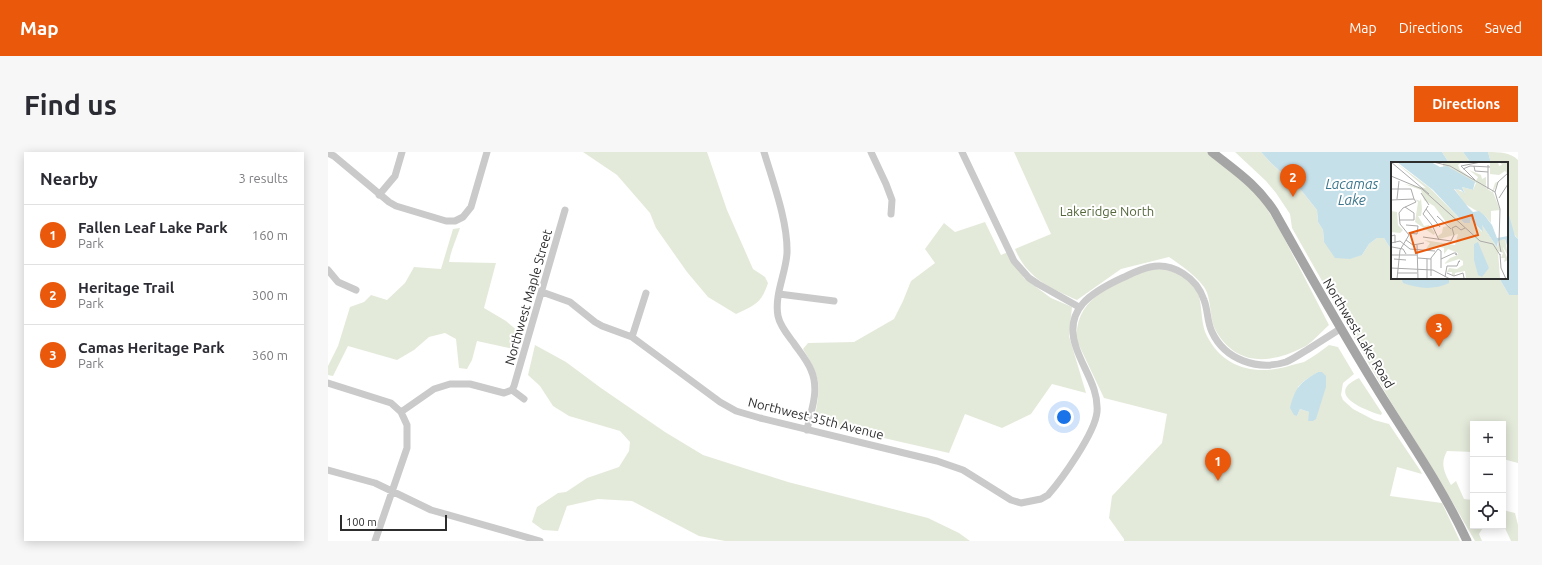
<!DOCTYPE html>
<meta charset="utf-8">
<style>
body{margin:0;font-family:Ubuntu,sans-serif;background:#f7f7f7;color:#2b2b33}
.controls{position:absolute;right:12px;bottom:12px;display:grid;overflow:hidden;border-radius:0px;box-shadow:0 2px 10px #0003}
.controls button{width:36px;height:36px;display:grid;place-items:center;padding:0;border:0;border-bottom:1px solid #e1e1e2;background:#fff;color:#2b2b33;font:20px sans-serif}
.scale{position:absolute;left:12px;bottom:10px;width:107px;box-sizing:border-box;padding-left:4px;border:2px solid #2d2d2d;border-top:0;font-size:11px;line-height:14px;white-space:nowrap;color:#2d2d2d;-webkit-text-stroke:3px #fff;paint-order:stroke}
.you{position:absolute;left:736px;top:265px;width:14px;height:14px;margin:-10px;border:3px solid #fff;border-radius:50%;background:#1a73e8;box-shadow:0 0 0 6px #1a73e833}
.badge{display:grid;place-items:center;width:26px;height:26px;border-radius:50%;background:#ea580c;color:#fff;font-size:13px;font-weight:700}
.pin{position:absolute;translate:-50% -33px;filter:drop-shadow(0 1px 2px #0008)}
.pin::after{content:'';position:absolute;top:21px;width:14px;height:12px;background:inherit;clip-path:polygon(0 0,100% 0,50% 100%)}
.list{margin:0;padding:0;list-style:none}
h2{display:flex;justify-content:space-between;align-items:center;height:52px;margin:0;padding:0 16px;font-size:17px}
h2 small{font-size:13px;font-weight:400;color:#7c7c81}
.list li{display:grid;grid-template-columns:26px 1fr auto;gap:12px;align-items:center;box-sizing:border-box;height:60px;padding:0 16px;border-top:1px solid #e1e1e2}
.list b{display:block;font-size:15px;white-space:nowrap}
.list p{margin:0;font-size:13px;white-space:nowrap;color:#7c7c81}
.list em{font-size:13px;font-style:normal;color:#7c7c81}
.icon{flex:none;width:22px;height:22px;fill:none;stroke:currentColor;stroke-width:2;stroke-linecap:round;stroke-linejoin:round}
.map{position:relative;flex:none;width:1190px;height:389px;overflow:hidden;border-radius:0px}
header{display:flex;align-items:center;gap:24px;box-sizing:border-box;height:56px;padding:0 20px;background:#ea580c;color:#fff}
header strong{font-size:19px}
nav{display:flex;gap:22px;margin-inline-start:auto;font-size:14px}
.intro{display:flex;align-items:center;justify-content:space-between;box-sizing:border-box;height:96px;padding:0 24px}
h1{margin:0;font-size:28px}
.button{padding:10px 18px;border-radius:0px;background:#ea580c;color:#fff;font-size:14px;font-weight:700}
main{display:flex;gap:24px;padding:0 24px}
aside{flex:1;background:#fff;border-radius:0px;box-shadow:0 2px 10px #0003}
.map>svg:first-child{display:block}
.green{fill:#e4eada;fill-rule:evenodd}
.water{fill:#c6e0ea}
.lines{fill:none;stroke-linecap:round;stroke-linejoin:round}
.minor{stroke:#cacaca;stroke-width:7}
.major{stroke:#a5a5a5;stroke-width:9}
.labels{text-anchor:middle;stroke-width:4;stroke-linejoin:round;paint-order:stroke}
.park-label{font-size:13px;fill:#54673b;stroke:#fff}
.street-label{font-size:13px;fill:#2d2d2d;stroke:#fff}
.water-label{font-size:14px;font-style:italic;fill:#3c768d;stroke:#fff}
.inset-road{fill:none;stroke:#ababab;stroke-width:1}
.view{fill:#e8590c;fill-opacity:0.15;stroke:#e8590c;stroke-width:2}
.inset-edge{fill:none;stroke:#2d2d2d;stroke-width:2}
</style>
<header>
<strong>Map</strong>
<nav><a>Map</a><a>Directions</a><a>Saved</a></nav>
</header>
<div class="intro"><h1>Find us</h1><a class="button">Directions</a></div>
<main>
<aside>
<h2>Nearby<small>3 results</small></h2>
<ul class="list">
<li><span class="badge">1</span><div><b>Fallen Leaf Lake Park</b><p>Park</p></div><em>160 m</em></li>
<li><span class="badge">2</span><div><b>Heritage Trail</b><p>Park</p></div><em>300 m</em></li>
<li><span class="badge">3</span><div><b>Camas Heritage Park</b><p>Park</p></div><em>360 m</em></li>
</ul>
</aside>
<div class="map">
<svg width="1190" height="389" viewBox="0 0 1190 389">
<rect width="100%" height="100%" fill="#fff"/>
<!-- green -->
<path class="green" d="M255 0H379L399 58 425 117 437 125 440 131C433 152 427 153 408 162L380 145 359 120 328 76 322 61 289 23Z
M686 0H880L931 44 953 80 1001 173C994 179 984 191 976 195 943 212 909 215 888 179 881 167 884 146 876 135 866 122 854 114 841 105L793 117 749 148C722 136 699 126 687 97L723 82Z
M907 0H933L943 11 973 38 989 58 990 70 995 78 996 90 1034 103 1041 92 1049 86H1056L1064 99V126H1073L1076 131H1121V126H1171L1181 143H1190V311L1175 307V272H1145V300L1119 299C1112 312 1116 320 1123 333L1128 329 1136 347 1145 348V374H1156L1151 382 1154 389H1147L1111 327 1061 247 964 76 962 62 948 41 938 29Z
M1114 0H1135L1143 11H1121Z
M1160 0C1171 0 1182 0 1190 8V87C1176 71 1179 32 1179 11H1163Z
M657 70 673 103 680 100 696 126 723 146 744 155 741 184 758 241 724 232 703 262 674 276 637 262 621 301 486 270C492 234 495 229 475 197L480 191 526 190 566 167 575 149 583 129 607 111 597 97 616 71 627 80Z
M132 76C128 88 123 98 121 110L168 111 156 156 178 169 191 180 186 197 149 189 144 208 139 217 131 216 128 187 117 181 101 185 86 198 69 208 20 194 5 224 0 223V214L10 194 22 155 36 150 43 143 59 148 77 131 86 115 113 117 125 77Z
M820 117C838 117 854 119 866 134 876 146 871 169 879 184 896 218 931 224 964 213 968 212 972 211 976 210 985 205 993 199 1001 193L1010 195 1026 222 1015 231 1013 243 1015 248 1025 257 1046 268 1061 272 1092 318 1094 322 1069 315 1062 344 1114 351 1132 389H796V387L781 366 784 344 834 291 839 262 776 246 749 189C745 145 788 132 820 117ZM990 220 981 260 972 257 969 264 970 235 976 229Z
M207 193 238 210 273 236 337 280 375 303 460 330 600 366 631 381 642 389H397L371 384 304 349 270 347 239 354 230 379 215 378 204 370 209 355 230 341 238 340 259 326 291 315 301 299 302 290 292 279 241 264 225 254 212 234 200 223Z
M1031 226 1054 261 1053 263C1036 258 996 242 1031 226Z
M1175 358 1187 361 1190 373V389H1183L1175 372Z"/>
<!-- water -->
<path class="water" d="M933 0H1114L1121 11H1064V99L1056 86H1049L1041 92 1034 103 1022 107 1007 106 996 90 995 78 990 70 989 58 973 38 943 11Z
M1135 0H1160L1163 11H1143Z
M1179 56 1187 84 1190 87V143H1181L1171 126H1179Z
M1073 126H1121V131C1106 138 1091 137 1075 131Z
M990 220H994L998 224V235L988 267 985 269H980L981 260 972 257 969 264 966 263 962 256C967 235 973 230 990 220Z"/>
<g class="lines">
<!-- minor -->
<path class="minor" d="M436 0C445 30 460 70 459 101 458 121 446 143 450 164 452 174 459 182 465 190 471 199 479 208 483 218 492 238 483 258 479 278
M543 0 558 32 564 48 563 62
M634 0 686 109 701 126 710 132 751 155
M0 1 6 4 61 50 68 54 118 69H127L135 65 143 55 159 0
M51 43 67 24 74 0
M0 118 10 130 28 138
M214 140 242 150 267 170 274 174 304 185 392 250 408 259 432 266 609 309 635 318 683 348 693 351 713 347 720 343C734 327 767 281 769 260 771 236 755 217 748 195 735 157 764 140 794 126 803 122 812 117 822 115 845 110 869 126 876 148 880 158 879 170 884 180 897 208 930 219 958 210 965 207 972 202 979 198 990 191 1001 184 1012 177
M451 142 506 149
M304 185 318 141
M0 231 63 251 73 260 79 273V296L47 389
M184 238 186 234 237 58
M73 260 106 237 122 232H142L176 241 184 238 196 247
M0 318 47 331 103 358 212 389"/>
<!-- major -->
<path class="major" d="M884 0C909 20 928 32 946 59 982 123 1017 186 1056 248 1085 294 1116 339 1139 389"/>
</g>
<g class="labels">
<!-- park labels -->
<g class="park-label">
<text x="779" y="64">Lakeridge North</text>
</g>
<!-- street labels -->
<g class="street-label">
<text transform="translate(200 145) rotate(-74)" y="5">Northwest Maple Street</text>
<text transform="translate(1031 181) rotate(59)" y="5">Northwest Lake Road</text>
<text transform="translate(488 266) rotate(14)" y="5">Northwest 35th Avenue</text>
</g>
<!-- water labels -->
<g class="water-label">
<text x="1024" y="37">Lacamas<tspan x="1024" dy="16">Lake</tspan></text>
</g>
</g>
<!-- overview -->
<g transform="translate(1063 10)">
<rect width="117" height="117" fill="#fff"/>
<path d="M4 0 39 26 73 61H79V57L91 70V63L106 85 109 78 114 77 117 94 112 85V86L117 98 113 100 114 96H110L112 91 107 89 109 116 75 117 74 109 64 111V114L61 113V110H56L58 106 66 107 72 103V99L68 97 53 102 59 96 67 93V91L57 87 53 92V86L49 85 35 87 39 81 33 78 64 83 67 72 48 77 47 74 51 71 52 65 58 64 43 44 33 38 30 28 13 22 35 26ZM52 0H71L67 3 69 8 85 19 87 15 78 8 90 13 91 17 95 15V26L101 30 104 21 108 19 102 30 109 48 100 49V61L94 54 74 42 63 26 74 31 71 25 82 28 85 21 52 5ZM99 0H107L108 4 111 3 109 0H117V12L114 9 108 13 99 12ZM30 36 31 47 30 54H27L33 64 38 63 44 71 43 73 24 60 27 40 24 37 29 39ZM0 49 6 50 7 63 12 68 9 71 0 70Z" fill="#e4eada"/>
<path d="M6 0H40L49 5 56 4 84 20 82 28 71 25 74 32 70 28 63 27 77 45 82 50 88 49 94 54 101 63 106 76 117 74V87L114 77 107 79 106 85 91 63 92 70 79 57V61H73L42 28ZM87 80 98 106 91 115 87 113 83 98V82Z" fill="#c6e0ea"/>
<path class="inset-road" d="M0 0 38 32M42 0 59 4 104 30M83 4 84 9 97 10M72 7 79 4 99 5M0 14 31 27 89 79 102 82 109 93M84 18 70 4 90 0M0 27H20L23 37M97 27V3M30 31 38 43M108 36 117 22M6 37 8 19M0 38 23 37 25 40 12 46 8 51 9 62 18 73 9 88 6 117M37 44 32 52 41 63 48 78M35 47 49 65M46 54 60 67M8 58H23V51L14 45M15 63 27 64 26 72 17 71M0 74 4 73V81M32 75 60 79 63 73 61 66 65 64 70 68 74 66M15 78 22 83 33 81M0 81 9 79 19 87 44 89M26 83 27 117M1 85 12 87 15 92M110 90 108 80 109 47 104 30 107 20 117 11M109 92 110 106 115 117M1 93H26M27 96 40 97M3 97 15 98M50 97 63 91H65L66 93 64 92M0 106 42 108 59 117M6 111H26M56 111 63 114 72 111 73 116M40 114V96L47 87 50 89V106M54 115 56 104H66L68 99H69L67 101M36 117V97"/>
<path class="view" d="M81 53 87 73 25 91 19 71Z"/>
<rect width="117" height="117" class="inset-edge"/>
</g>
</svg>
<div class="controls">
<button>+</button>
<button>−</button>
<button><svg class="icon" aria-label="locate" viewBox="0 0 24 24"><circle cx="12" cy="12" r="6"/><path d="M12 2v4M12 18v4M2 12h4M18 12h4"/></svg></button>
</div>
<div class="scale">100 m</div>
<div class="you"></div>
<div class="pin badge" style="left:890px;top:329px">1</div>
<div class="pin badge" style="left:965px;top:45px">2</div>
<div class="pin badge" style="left:1111px;top:195px">3</div>
</div>
</main>
